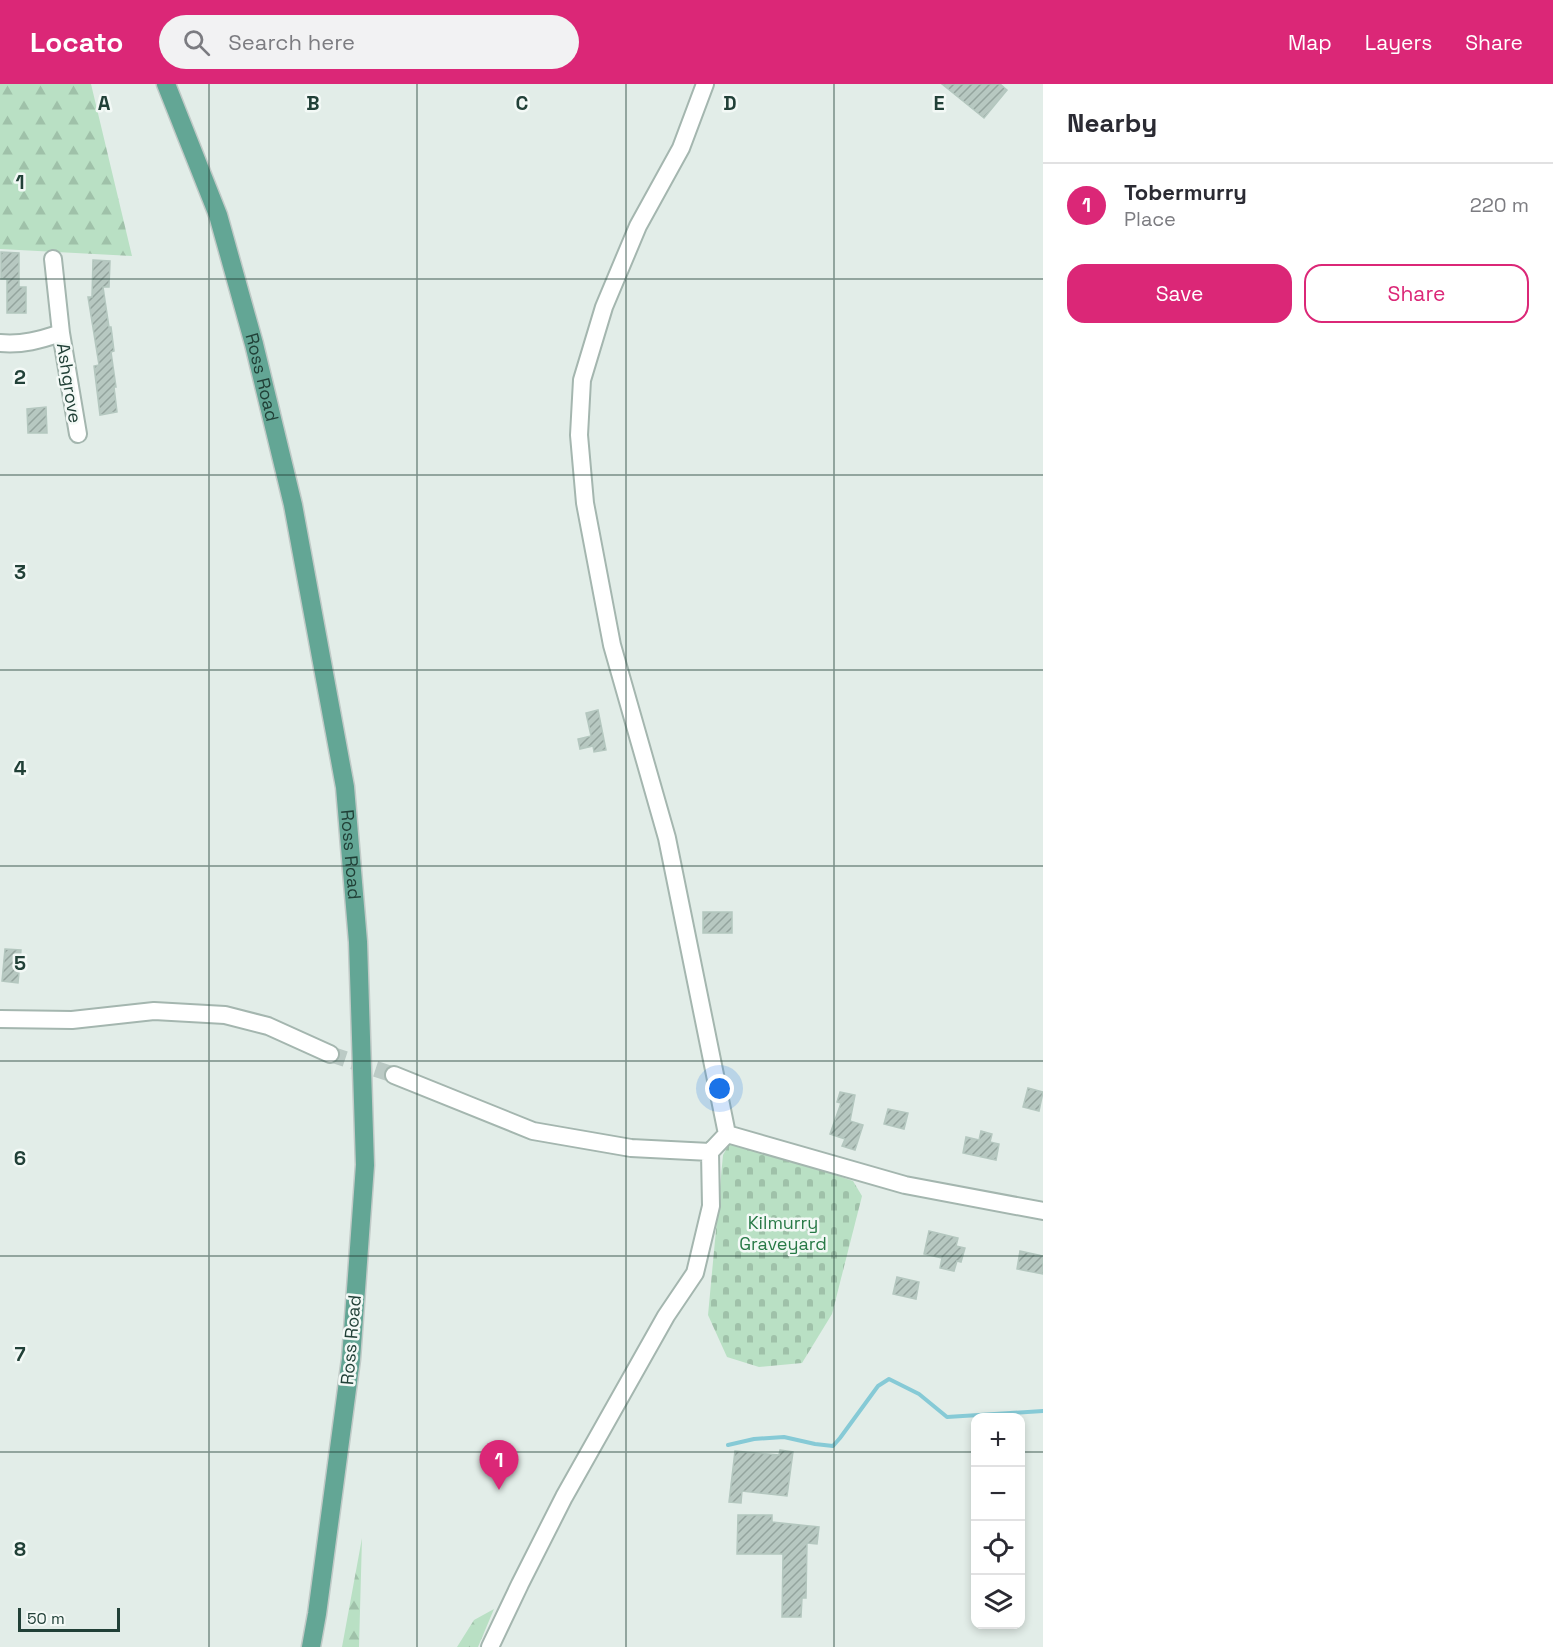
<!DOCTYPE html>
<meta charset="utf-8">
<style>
body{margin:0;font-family:"Space Grotesk",sans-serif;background:#f2f2f3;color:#2b2b33}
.controls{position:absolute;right:18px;bottom:18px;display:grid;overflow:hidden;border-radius:12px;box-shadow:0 3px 9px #0003}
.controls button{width:54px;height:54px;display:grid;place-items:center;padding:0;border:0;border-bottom:2px solid #e1e1e2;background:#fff;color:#2b2b33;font:30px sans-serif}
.scale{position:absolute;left:18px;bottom:15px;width:102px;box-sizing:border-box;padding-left:6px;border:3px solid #214037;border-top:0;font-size:16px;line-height:21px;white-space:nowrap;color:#214037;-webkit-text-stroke:4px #f3f9f6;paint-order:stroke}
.you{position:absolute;left:720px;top:1005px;width:21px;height:21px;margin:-15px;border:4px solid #fff;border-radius:50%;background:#1a73e8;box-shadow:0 0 0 9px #1a73e833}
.badge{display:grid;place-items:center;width:39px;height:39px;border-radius:50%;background:#db2777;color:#fff;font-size:20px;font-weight:700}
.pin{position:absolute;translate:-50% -50px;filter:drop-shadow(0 2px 3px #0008)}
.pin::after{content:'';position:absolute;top:32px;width:21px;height:18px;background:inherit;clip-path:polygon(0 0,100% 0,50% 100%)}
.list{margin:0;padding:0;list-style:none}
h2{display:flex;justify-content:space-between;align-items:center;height:78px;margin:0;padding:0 24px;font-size:26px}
h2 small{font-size:20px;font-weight:400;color:#7c7c81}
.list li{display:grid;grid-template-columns:39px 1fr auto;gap:18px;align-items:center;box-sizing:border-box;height:84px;padding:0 24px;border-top:2px solid #e1e1e2}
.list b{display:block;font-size:22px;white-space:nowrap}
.list p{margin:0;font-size:20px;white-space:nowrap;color:#7c7c81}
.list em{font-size:20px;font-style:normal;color:#7c7c81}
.actions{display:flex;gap:12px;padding:18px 24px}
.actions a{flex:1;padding:14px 0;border:2px solid #db2777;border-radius:18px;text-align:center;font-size:21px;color:#db2777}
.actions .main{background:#db2777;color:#fff}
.icon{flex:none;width:33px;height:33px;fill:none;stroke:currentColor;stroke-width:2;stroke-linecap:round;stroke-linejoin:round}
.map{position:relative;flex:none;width:1043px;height:1563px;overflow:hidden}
header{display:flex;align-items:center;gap:36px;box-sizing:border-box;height:84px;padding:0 30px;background:#db2777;color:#fff}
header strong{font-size:28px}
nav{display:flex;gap:33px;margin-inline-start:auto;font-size:21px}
.search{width:420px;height:54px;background:#f2f2f3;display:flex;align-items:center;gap:15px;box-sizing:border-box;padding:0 21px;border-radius:33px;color:#7c7c81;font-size:22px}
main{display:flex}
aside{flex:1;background:#fff}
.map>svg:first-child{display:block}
.forest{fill:url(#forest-firs)}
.cemetery{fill:url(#cemetery-stones)}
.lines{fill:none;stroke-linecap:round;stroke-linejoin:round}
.stream{stroke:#86cad6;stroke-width:4}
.building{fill:url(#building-hatch);stroke:#b4c7bf;stroke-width:1.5}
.minor-tunnel{stroke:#bbcac5;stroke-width:16;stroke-dasharray:16 8;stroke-linecap:butt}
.minor-casing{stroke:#a4b6af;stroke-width:20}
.major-casing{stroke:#c1cac7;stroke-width:21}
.minor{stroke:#fff;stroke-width:16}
.major{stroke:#63a695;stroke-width:18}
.grid{fill:none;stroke:#214037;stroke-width:1.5;stroke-opacity:0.55}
.labels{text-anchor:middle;stroke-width:5;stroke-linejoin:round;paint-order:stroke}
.street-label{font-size:18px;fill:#214037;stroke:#f3f9f6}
.park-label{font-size:18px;fill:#287a47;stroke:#f3f9f6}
.grid-label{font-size:20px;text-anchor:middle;font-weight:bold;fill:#214037;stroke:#f3f9f6;stroke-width:5;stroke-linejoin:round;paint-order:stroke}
</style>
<header>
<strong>Locato</strong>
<div class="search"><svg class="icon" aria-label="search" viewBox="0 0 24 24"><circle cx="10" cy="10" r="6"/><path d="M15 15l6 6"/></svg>Search here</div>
<nav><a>Map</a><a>Layers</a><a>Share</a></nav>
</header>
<main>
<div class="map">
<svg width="1043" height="1563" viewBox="0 0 1043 1563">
<defs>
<pattern id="forest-firs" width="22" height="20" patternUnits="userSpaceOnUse" patternTransform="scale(1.5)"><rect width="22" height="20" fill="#b9e0c4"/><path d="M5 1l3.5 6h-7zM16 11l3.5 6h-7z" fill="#9fc1a9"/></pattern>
<pattern id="cemetery-stones" width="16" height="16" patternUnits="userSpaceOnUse" patternTransform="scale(1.5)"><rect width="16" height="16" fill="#b9e0c4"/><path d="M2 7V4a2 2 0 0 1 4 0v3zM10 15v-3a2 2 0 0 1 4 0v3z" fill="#9fc1a9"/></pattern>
<pattern id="building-hatch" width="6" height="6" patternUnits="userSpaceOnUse" patternTransform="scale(1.5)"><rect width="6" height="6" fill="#b7c8c1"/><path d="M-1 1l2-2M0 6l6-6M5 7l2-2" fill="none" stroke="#94a49e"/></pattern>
</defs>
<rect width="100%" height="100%" fill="#e2ede8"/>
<!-- forest -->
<path class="forest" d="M0 0H91L132 172 0 165Z
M362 1454 359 1563H342Z
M494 1525 478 1563H457L474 1536Z"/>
<!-- cemetery -->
<path class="cemetery" d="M736 1057 853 1097 862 1112 832 1230 802 1279 759 1283 727 1273 708 1231 723 1071 728 1062Z"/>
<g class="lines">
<!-- stream -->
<path class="stream" d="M728 1361 754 1355 784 1353 815 1360 833 1362 840 1354 878 1302 889 1295 919 1310 947 1333 1043 1327"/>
</g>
<!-- building -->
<path class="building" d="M942 0H1000L1007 6 984 34Z
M1 168 19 169V203H26V229H7V195H1Z
M93 176 110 177 109 203H103L109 243H111L114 267 111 268 116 303H114L117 328 100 331 94 282 99 281 88 213H92Z
M46 323 47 349H28L27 325Z
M598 626 606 666 594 668 593 662 580 665 578 655 591 652 586 629Z
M703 828H732V849H703Z
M5 865 21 866 18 899 2 897Z
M1028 1004 1043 1008 1039 1027 1023 1023Z
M840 1008 855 1011 850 1037 863 1041 855 1066 842 1062 845 1055 830 1050 841 1019 837 1018Z
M888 1025 908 1029 904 1045 884 1040Z
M981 1047 992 1050 990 1058 999 1060 996 1076 963 1069 966 1053 979 1056Z
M929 1147 958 1154 956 1162 965 1164 961 1178 957 1177 954 1187 940 1184 942 1174 924 1170Z
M1020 1167 1043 1172V1190L1017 1185Z
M897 1193 919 1198 916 1215 893 1210Z
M780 1366 793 1368 787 1412 742 1407 741 1419 729 1418 735 1367 779 1371Z
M738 1431H772V1438L819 1443 817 1460 807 1459 806 1514H802L801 1533H782L783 1470H737Z"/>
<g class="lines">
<!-- minor-tunnel -->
<path class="minor-tunnel" d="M330 970 394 991"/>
<defs>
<path id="minor" d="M705 0 681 64 638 142 604 223 582 296 579 351 585 419 612 561 667 754 727 1050
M61 249 78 350
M0 259C23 261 40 256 61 249L53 175
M0 935 72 936 154 927 225 931 268 942 330 970
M394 991 533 1047 631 1064 710 1068 727 1050 905 1101 1043 1127
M490 1563 520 1500 564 1413 666 1232 695 1189 711 1122 710 1068"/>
<g id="major">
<path id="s1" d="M166 0 218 131 254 260 293 421 345 703 358 858 365 1081 351 1275 317 1530 311 1563"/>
</g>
</defs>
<!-- minor casing -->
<use href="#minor" class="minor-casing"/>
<!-- major casing -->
<use href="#major" class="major-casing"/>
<!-- minor -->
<use href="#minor" class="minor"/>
<!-- major -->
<use href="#major" class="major"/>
</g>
<!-- grid -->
<path class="grid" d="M209 0V1563M417 0V1563M626 0V1563M834 0V1563M0 195H1043M0 391H1043M0 586H1043M0 782H1043M0 977H1043M0 1172H1043M0 1368H975M1020 1368H1043"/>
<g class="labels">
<!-- street labels -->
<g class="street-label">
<text dy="6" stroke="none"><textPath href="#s1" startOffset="309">Ross Road</textPath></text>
<text transform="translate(69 299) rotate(81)" y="6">Ashgrove</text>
<text dy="6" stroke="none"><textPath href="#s1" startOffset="795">Ross Road</textPath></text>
<text transform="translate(351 1256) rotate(-85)" y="6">Ross Road</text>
</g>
<!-- park labels -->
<g class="park-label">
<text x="783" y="1145">Kilmurry<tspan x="783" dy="21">Graveyard</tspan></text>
</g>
</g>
<g class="grid-label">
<text x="104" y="26">A</text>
<text x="313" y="26">B</text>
<text x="522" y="26">C</text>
<text x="730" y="26">D</text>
<text x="939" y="26">E</text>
<text x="20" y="105">1</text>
<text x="20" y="300">2</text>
<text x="20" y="495">3</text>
<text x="20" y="691">4</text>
<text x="20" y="886">5</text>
<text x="20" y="1081">6</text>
<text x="20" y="1277">7</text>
<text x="20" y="1472">8</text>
</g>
</svg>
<div class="controls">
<button>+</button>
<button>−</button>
<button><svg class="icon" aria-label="locate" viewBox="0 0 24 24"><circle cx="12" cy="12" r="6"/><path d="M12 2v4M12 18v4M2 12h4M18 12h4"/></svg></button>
<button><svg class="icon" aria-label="layers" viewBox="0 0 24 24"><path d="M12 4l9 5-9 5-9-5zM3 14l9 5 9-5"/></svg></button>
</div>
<div class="scale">50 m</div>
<div class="you"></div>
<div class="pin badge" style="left:499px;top:1406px">1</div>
</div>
<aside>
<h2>Nearby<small></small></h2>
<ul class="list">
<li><span class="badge">1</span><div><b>Tobermurry</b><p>Place</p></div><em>220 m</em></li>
</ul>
<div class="actions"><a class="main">Save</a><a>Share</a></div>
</aside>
</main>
